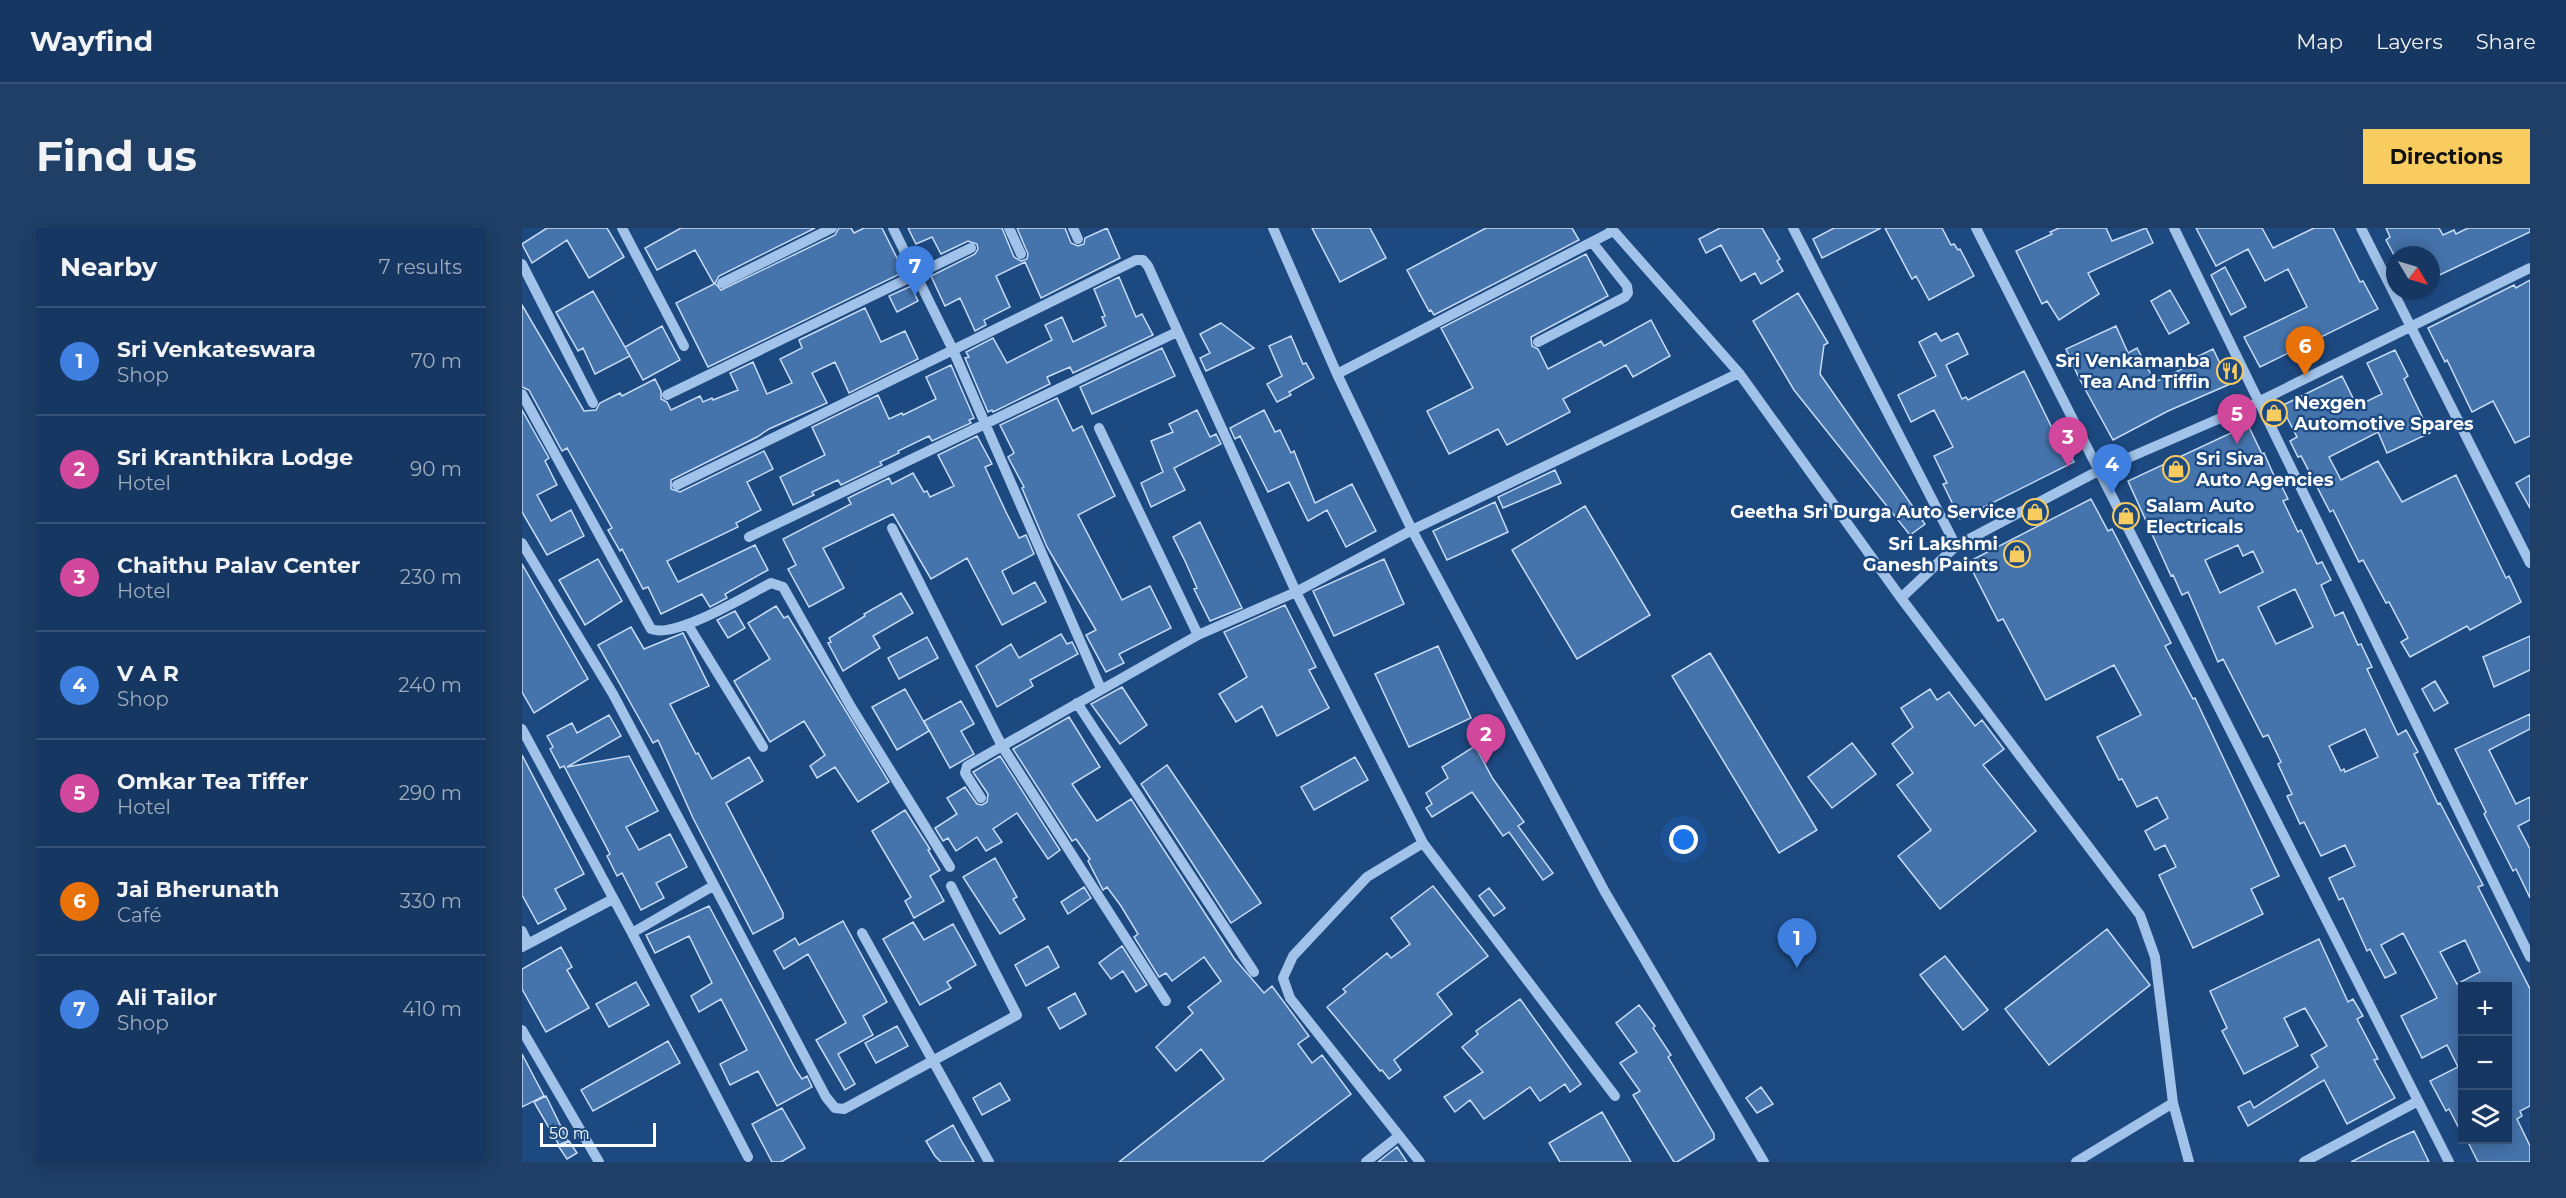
<!DOCTYPE html>
<meta charset="utf-8">
<style>
body{margin:0;font-family:Montserrat,sans-serif;background:#1f3f67;color:#f1f3f6}
.controls{position:absolute;right:18px;bottom:18px;display:grid;overflow:hidden;border-radius:0px;box-shadow:0 3px 15px #0003}
.controls button{width:54px;height:54px;display:grid;place-items:center;padding:0;border:0;border-bottom:2px solid #355176;background:#163761;color:#f1f3f6;font:30px sans-serif}
.compass{position:absolute;left:1864px;top:18px;width:54px;height:54px;border-radius:50%;background:#163761;box-shadow:0 3px 15px #0003;rotate:128deg}
.scale{position:absolute;left:18px;bottom:15px;width:116px;box-sizing:border-box;padding-left:6px;border:3px solid #fff;border-top:0;font-size:16px;line-height:21px;white-space:nowrap;color:#fff;-webkit-text-stroke:4px #1d4981;paint-order:stroke}
.you{position:absolute;left:1162px;top:612px;width:21px;height:21px;margin:-15px;border:4px solid #fff;border-radius:50%;background:#1a73e8;box-shadow:0 0 0 9px #1a73e833}
.badge{display:grid;place-items:center;width:39px;height:39px;border-radius:50%;background:#f9cc5f;color:#fff;font-size:20px;font-weight:700}
.pin{position:absolute;translate:-50% -50px;filter:drop-shadow(0 2px 3px #0008)}
.pin::after{content:'';position:absolute;top:32px;width:21px;height:18px;background:inherit;clip-path:polygon(0 0,100% 0,50% 100%)}
.list{margin:0;padding:0;list-style:none}
h2{display:flex;justify-content:space-between;align-items:center;height:78px;margin:0;padding:0 24px;font-size:26px}
h2 small{font-size:20px;font-weight:400;color:#9eacbd}
.list li{display:grid;grid-template-columns:39px 1fr auto;gap:18px;align-items:center;box-sizing:border-box;height:108px;padding:0 24px;border-top:2px solid #355176}
.list b{display:block;font-size:22px;white-space:nowrap}
.list p{margin:0;font-size:20px;white-space:nowrap;color:#9eacbd}
.list em{font-size:20px;font-style:normal;color:#9eacbd}
.icon{flex:none;width:33px;height:33px;fill:none;stroke:currentColor;stroke-width:2;stroke-linecap:round;stroke-linejoin:round}
.map{position:relative;flex:none;width:2008px;height:934px;overflow:hidden;border-radius:0px}
header{display:flex;align-items:center;gap:36px;box-sizing:border-box;height:84px;padding:0 30px;background:#163761;border-bottom:2px solid #355176}
header strong{font-size:28px}
nav{display:flex;gap:33px;margin-inline-start:auto;font-size:21px}
.intro{display:flex;align-items:center;justify-content:space-between;box-sizing:border-box;height:144px;padding:0 36px}
h1{margin:0;font-size:42px}
.button{padding:15px 27px;border-radius:0px;background:#f9cc5f;color:#111;font-size:21px;font-weight:700}
main{display:flex;gap:36px;padding:0 36px}
aside{flex:1;background:#163761;border-radius:0px;box-shadow:0 3px 15px #0003}
.map>svg:first-child{display:block}
.building{fill:#4573ab;stroke:#c6dcf7;stroke-width:1.5;fill-rule:evenodd}
.lines{fill:none;stroke-linecap:round;stroke-linejoin:round}
.minor{stroke:#a1c2e9;stroke-width:10}
.labels{text-anchor:middle;stroke-width:4.5;stroke-linejoin:round;paint-order:stroke}
.poi-label{font-size:18px;font-weight:bold;fill:#fff;stroke:#1d4981;text-anchor:end}
</style>
<header>
<strong>Wayfind</strong>
<nav><a>Map</a><a>Layers</a><a>Share</a></nav>
</header>
<div class="intro"><h1>Find us</h1><a class="button">Directions</a></div>
<main>
<aside>
<h2>Nearby<small>7 results</small></h2>
<ul class="list">
<li><span class="badge" style="background:#3f7fe0">1</span><div><b>Sri Venkateswara</b><p>Shop</p></div><em>70 m</em></li>
<li><span class="badge" style="background:#d1479c">2</span><div><b>Sri Kranthikra Lodge</b><p>Hotel</p></div><em>90 m</em></li>
<li><span class="badge" style="background:#d1479c">3</span><div><b>Chaithu Palav Center</b><p>Hotel</p></div><em>230 m</em></li>
<li><span class="badge" style="background:#3f7fe0">4</span><div><b>V A R</b><p>Shop</p></div><em>240 m</em></li>
<li><span class="badge" style="background:#d1479c">5</span><div><b>Omkar Tea Tiffer</b><p>Hotel</p></div><em>290 m</em></li>
<li><span class="badge" style="background:#e8710a">6</span><div><b>Jai Bherunath</b><p>Café</p></div><em>330 m</em></li>
<li><span class="badge" style="background:#3f7fe0">7</span><div><b>Ali Tailor</b><p>Shop</p></div><em>410 m</em></li>
</ul>
</aside>
<div class="map">
<svg width="2008" height="934" viewBox="0 0 2008 934">
<rect width="100%" height="100%" fill="#1d4981"/>
<!-- building -->
<path class="building" d="M25 0H85L102 29 67 50 45 12 10 35 0 16Z
M159 0H293L197 48 193 55 199 62 313 7 317 0H329L332 5 342 0H360L382 44 186 139 154 75 192 56 173 22 135 42 123 20Z
M386 0H480L492 29 499 33 505 31 506 26 495 0H543L549 15 556 18 562 16 563 10 585 0 598 30 519 70 503 34 474 48 488 79 462 92 464 97 453 103 438 70 423 78 409 48 453 26 456 21 455 16 446 13 419 26 410 9 394 16Z
M790 0H848L864 30 818 54Z
M964 0H1050L1057 12 912 87 909 82 907 83 885 42Z
M1198 0H1240L1258 31 1255 33 1261 43 1239 56 1233 45 1219 53 1199 17 1184 25 1177 11Z
M1312 0H1359L1300 30 1291 11Z
M1363 0H1420L1429 17 1432 16 1436 22 1438 21 1452 48 1407 72 1394 48 1390 51Z
M1537 0H1584L1590 13 1624 0 1631 15 1566 45 1577 66 1537 92 1525 73 1520 76 1494 23 1530 6 1528 4Z
M1674 0H1740L1751 20 1792 0H1811L1838 54 1841 53 1856 81 1738 139 1722 109 1785 79 1766 41 1743 53 1726 21 1694 38Z
M1864 0H1917L1921 7 1932 2 1934 6 1946 0H2008V4L1909 51V27H1872L1864 12 1868 9Z
M1064 26 1086 68 1009 109 1010 118 1016 121 1026 141 1079 113 1082 118 1129 92 1148 128 1111 149 1104 137 1041 171 1048 184 985 217 976 201 927 226 905 183 951 160 919 100Z
M1703 39 1724 79 1709 87 1689 47Z
M597 49 614 89 620 86 631 107 551 145 548 139 525 149 528 156 471 184 470 182 466 184 443 130 447 129 444 124 471 110 485 135 530 112 523 97 540 89 551 114 584 98 580 89 583 88 572 61Z
M2008 52V208L1993 215 1971 173 1950 184 1925 132 1923 134 1906 100 1992 57 1994 60Z
M389 58 396 73 375 84 367 68Z
M1648 62 1667 95 1647 106 1629 73Z
M71 63 108 128 73 146 61 120 56 123 34 84Z
M1276 65 1306 115 1302 117 1298 146 1403 296 1388 307 1272 162 1231 93Z
M0 77 62 183 74 182 78 175 98 165 100 168 133 151 139 163V171L145 174 149 182 178 168 181 174 190 170 191 172 216 162 208 145 231 134 245 166 270 155 258 131 280 120 277 112 343 80 359 114 383 103 396 131 327 165 313 134 290 145 305 175 247 201 235 209 149 252V261L158 264 242 223 251 241 225 254 239 282 214 295 216 299 145 333 156 354 233 317 246 342 203 366 205 370 188 379 180 366 139 386 126 359 121 361 100 321 98 323 86 302 90 300 45 220 40 223 7 162 0 159Z
M699 95 732 120 684 143 678 130 688 125 678 106Z
M140 98 158 132 121 152 103 119Z
M1594 98 1606 125 1615 120 1633 154 1660 141 1658 137 1691 121 1708 156 1646 183 1591 212 1557 150 1544 121Z
M1414 105 1419 113 1436 105 1446 126 1424 137 1440 171 1444 169 1446 172 1502 143 1531 202 1534 200 1552 234 1438 291 1421 256 1425 255 1412 228 1431 219 1412 182 1389 194 1376 167 1414 148 1397 114Z
M769 108 781 136 784 135 792 150 767 164 769 167 755 174 745 156 760 148 747 118Z
M640 120 653 148 570 186 558 159Z
M1873 122 1886 148 1882 151 1908 205 1865 225 1856 204 1807 229 1819 252 1856 233 1880 274 1934 247 1984 350 1987 348 1999 374 1948 402 1945 398 1888 429 1879 414 1886 410 1867 374 1864 375 1841 332 1837 334 1811 282 1808 284 1779 228 1776 229 1768 213 1775 209 1759 178 1820 148 1835 178 1860 166 1845 135Z
M429 137 452 190 447 192 449 195 410 213 407 208 376 223 377 225 358 234 360 237 319 257 316 252 290 264 292 267 271 277 258 249 303 227 290 199 356 167 367 191 380 185 381 187 414 171 404 149Z
M535 170 551 203 560 198 593 268 556 287 600 372 628 358 649 400 597 426 602 435 584 444 564 407 574 402 525 319 500 260 502 259 486 229 492 225 478 197Z
M0 182 27 230 23 233 35 257 15 267 29 293 49 282 62 308 25 327 0 284Z
M675 182 688 209 694 206 699 216 652 240 663 262 629 279 619 255 641 244 629 213 651 204 647 196Z
M742 182 753 204 758 202 769 225 772 223 793 275 830 256 854 303 824 319 805 282 786 293 767 254 746 264 718 208 713 211 708 200Z
M1726 197 1740 226 1742 225 1753 250 1755 249 1766 271 1761 273 1776 304 1779 302 1795 336 1800 334 1809 352 1799 357 1813 388 1821 384 1836 417 1839 416 1850 439 1845 441 1876 507 1884 502 1896 524 1892 526 1916 576 1918 575 1961 657 1956 659 2008 761V878L1998 883 2000 888 1995 891 2008 918V934H1956L1945 912H1986V759H1941V908L1927 881 1924 883 1908 853 1936 839 1925 817 1900 830 1879 788 1915 770 1881 705 1859 717 1874 745 1863 750 1848 721 1845 723 1821 670 1817 672 1807 650 1833 638 1823 617 1799 628 1782 594 1778 596 1765 568 1770 566 1756 536 1759 534 1746 507 1741 509 1701 431 1696 434 1666 364 1660 367 1651 347 1649 348 1606 253ZM1716 317 1721 328 1731 323 1741 344 1698 365 1683 332ZM1773 361 1791 399 1754 416 1736 379ZM1843 501 1856 529 1823 544 1822 541 1819 543 1807 518ZM1943 712 1958 744 1935 756 1918 724Z
M455 208 470 236 463 239 484 284 497 310 504 307 512 326 480 343 491 366 513 354 524 374 480 397 445 330 409 351 371 286 301 320 322 360 287 379 266 341 274 337 261 311 329 276 326 270 367 250 370 256 391 245 402 264 405 263 408 269 432 258 416 227Z
M1033 242 1039 255 981 280 976 269Z
M2008 247V280L1994 255Z
M1569 271 1586 303 1590 301 1649 415 1643 418 1671 471 1673 470 1757 648 1729 661 1741 686 1671 720 1637 647 1654 639 1643 617 1633 622 1623 603 1646 590 1635 569 1615 579 1600 551 1597 552 1575 509 1619 487 1592 437 1524 472 1481 391 1476 393 1446 334Z
M973 274 986 304 925 332 911 303Z
M1063 278 1128 387 1055 431 990 322Z
M678 294 720 380 688 393 672 361 675 360 663 333 651 309Z
M76 331 100 373 63 397 37 352Z
M862 331 882 376 812 408 791 363Z
M0 336 66 451 12 485 0 464Z
M379 365 391 385 351 408 358 420 321 443 306 415 309 414 307 410 343 388 342 386Z
M763 377 794 439 787 442 807 480 755 508 740 478 714 494 697 466 725 449 702 404Z
M254 378 262 390 266 388 367 554 336 574 313 539 295 550 288 538 303 527 282 493 248 514 212 453 248 431 226 395Z
M213 383 223 400 206 410 195 392Z
M109 399 122 421 161 405 187 458 148 476 174 526 176 525 190 551 227 529 241 553 204 575 261 685V690L231 706 171 590 136 512 131 515 76 417Z
M539 406 545 416 550 414 556 426 508 452 511 458 475 479 454 438 489 416 497 430Z
M2008 408V442L1972 459 1961 429Z
M405 409 416 430 377 451 366 430Z
M916 418 949 490 887 519 853 446Z
M1188 425 1295 602 1257 625 1150 448Z
M1913 453 1926 475 1912 483 1900 461Z
M600 459 625 497 598 516 569 476Z
M383 461 407 503 375 522 350 479Z
M1408 461 1415 472 1427 464 1453 498 1460 492 1482 521 1461 537 1514 603 1418 681 1376 628 1409 602 1375 557 1391 545 1370 516 1391 499 1379 480Z
M439 473 452 496 439 503 452 526 428 540 402 493Z
M2008 486V501L1967 522 1994 576 2008 569V592L1996 598 2008 621V670L1994 641 1991 643 1962 586 1964 584 1933 521Z
M87 487 99 508 45 539 107 528 136 583 104 599 117 622 148 606 165 639 134 655 142 670 119 682 100 645 95 648 85 628 88 626 42 538 38 540 28 521 31 519 25 508 50 495 55 505Z
M547 489 578 539 550 556 575 593 609 571 712 730 742 765 750 758 787 808 776 816 790 835 800 827 829 866 740 934H597L702 851 679 821 654 843 634 819 671 785 666 779 699 753 682 729 650 753 644 745 637 749 612 709 616 706 599 678 585 659 581 662 566 633 568 631 554 611 550 613 491 521Z
M1330 515 1354 546 1310 580 1286 549Z
M953 518 971 551 1002 594 996 598 1031 645 1021 652 987 604 981 608 950 564 910 589 904 580 910 576 904 565 926 550 920 539Z
M0 527 62 646 33 661 44 681 16 696 0 667Z
M478 528 538 622 526 631 495 585 471 601 480 614 464 623 455 609 434 623 426 610 421 613 413 600 435 586 425 570 443 559 455 576 460 577 465 574 466 566 451 544Z
M833 529 846 552 792 582 779 559Z
M645 537 739 675 709 695 619 556Z
M383 582 408 621 406 622 418 642 408 648 422 673 392 690 383 673 389 669 350 603Z
M473 630 495 669 491 671 503 691 478 706 441 649Z
M911 658 966 728 915 766 930 786 872 832 879 842 867 851 860 842 858 843 805 779 824 764 821 761 865 725 869 730 888 716 869 690Z
M562 659 569 670 546 686 539 674Z
M967 660 983 680 972 688 957 668Z
M187 678 274 842 280 851 285 848 290 859 255 878 236 843 208 857 198 836 225 822 199 771 177 784 169 768 190 755 167 708 133 725 124 707Z
M321 693 365 774 341 788 351 807 316 826 333 856 323 862 294 812 324 795 286 726 262 741 252 723 273 710 277 717Z
M391 694 402 712 431 696 454 737 425 754 429 760 398 777 361 711Z
M1585 701 1628 757 1527 837 1483 781Z
M1797 711 1826 774 1831 771 1841 788 1835 791 1856 831 1852 832 1873 870 1825 896 1802 852 1726 898 1716 879 1728 873 1732 880 1796 839 1789 827 1805 818 1783 780 1762 790 1776 818 1722 846 1700 803 1705 800 1688 763Z
M526 718 537 739 504 758 493 737Z
M600 718 625 757 614 764 601 743 589 751 577 735Z
M39 719 50 739 45 742 67 780 24 804 0 761V741Z
M1423 728 1466 782 1441 802 1398 747Z
M114 754 127 777 87 799 74 776Z
M553 765 564 786 538 801 526 780Z
M998 771 1059 856 1048 864 1043 856 1018 873 1008 859 962 891 948 872 933 884 922 869 961 844 940 819 956 806 954 803Z
M1117 777 1133 798 1131 800 1149 827 1146 829 1192 906V911L1155 934H1152L1111 867 1118 863 1098 835 1115 824 1094 795Z
M375 798 386 818 354 835 343 815Z
M146 813 158 835 71 883 59 862Z
M0 826 22 868 0 879Z
M478 855 488 872 460 887 451 870Z
M1239 859 1251 876 1235 885 1224 870Z
M24 868 46 913 37 917 12 874Z
M260 880 283 920 259 934H250L230 896Z
M1080 884 1109 934H1038L1027 915Z
M431 897 440 914 452 934H419L413 928 404 913Z
M1892 903 1907 934H1829L1868 914Z
M47 913 55 925 45 931 37 919Z
M875 919 885 934H856Z"/>
<g class="lines">
<!-- minor -->
<path class="minor" d="M100 0 162 118
M487 0 499 26
M551 0 556 11
M751 0 815 146 890 302 1083 664 1242 934
M1089 0 1217 145 1379 370 1618 687 1633 729 1651 875 1667 934
M1271 0 1434 318
M1454 0 1927 934
M1652 0 2008 729
M1839 0 2008 335
M0 36 71 175
M200 55 310 0
M1016 114 1103 69 1106 65 1105 58 1070 14
M815 146 1091 3
M0 166 129 401C153 411 225 367 249 355L261 359 329 479 428 639
M145 167 449 20
M577 200 676 407
M155 257 431 122 371 0
M370 300 480 518 644 773
M227 309 655 104
M0 315 91 466 304 869 313 880 322 881 495 787 429 658
M1379 370 1434 318 1576 243 1738 173 2008 40
M166 397 241 519
M579 461 431 122 614 32H621L626 38 774 364 901 615 1093 868
M555 475 732 744
M0 501 110 705 226 929
M459 570 443 545 445 538 676 407 774 364 890 302 1217 145
M0 703 6 716
M110 705 191 658
M340 705 467 934
M0 719 91 671
M0 802 77 934
M844 934 877 908
M898 934 768 770 761 750 771 728 845 649 901 615
M1554 934 1651 875
M1782 934 1896 873"/>
</g>
<!-- icons -->
<defs>
<symbol id="restaurant-ring" viewBox="-11 -11 22 22"><circle r="9.5" fill="#1d4981" stroke="#f9cc5f" stroke-width="1.5"/><path d="M-5-6h1v4h1v-4h1v4h1v-4h1v5L-1.5 .5V6h-2V.5L-5-1ZM5-6V6H3V1.5H1.5Q1.5-4 5-6Z" fill="#f9cc5f"/></symbol>
<symbol id="shop-ring" viewBox="-11 -11 22 22"><circle r="9.5" fill="#1d4981" stroke="#f9cc5f" stroke-width="1.5"/><path d="M-5-2.5h2.3a2.7 3.5 0 0 1 5.4 0H5L5.5 6h-11ZM-1.5-2.5h3a1.5 2.3 0 0 0-3 0Z" fill="#f9cc5f"/></symbol>
</defs>
<g fill-rule="evenodd">
<use href="#restaurant-ring" x="1693" y="128" width="30" height="30"/>
<use href="#shop-ring" x="1737" y="170" width="30" height="30"/>
<use href="#shop-ring" x="1639" y="226" width="30" height="30"/>
<use href="#shop-ring" x="1498" y="269" width="30" height="30"/>
<use href="#shop-ring" x="1589" y="273" width="30" height="30"/>
<use href="#shop-ring" x="1480" y="311" width="30" height="30"/>
</g>
<g class="labels">
<!-- poi labels -->
<g class="poi-label">
<text x="1688" y="139">Sri Venkamanba<tspan x="1688" dy="21">Tea And Tiffin</tspan></text>
<text x="1772" y="181" text-anchor="start">Nexgen<tspan x="1772" dy="21">Automotive Spares</tspan></text>
<text x="1674" y="237" text-anchor="start">Sri Siva<tspan x="1674" dy="21">Auto Agencies</tspan></text>
<text x="1624" y="284" text-anchor="start">Salam Auto<tspan x="1624" dy="21">Electricals</tspan></text>
<text x="1494" y="290">Geetha Sri Durga Auto Service</text>
<text x="1476" y="322">Sri Lakshmi<tspan x="1476" dy="21">Ganesh Paints</tspan></text>
</g>
</g>
</svg>
<div class="controls">
<button>+</button>
<button>−</button>
<button><svg class="icon" aria-label="layers" viewBox="0 0 24 24"><path d="M12 4l9 5-9 5-9-5zM3 14l9 5 9-5"/></svg></button>
</div>
<svg class="compass" viewBox="-18 -18 36 36"><path d="M0-13l5 13h-10z" fill="#e53935"/><path d="M0 13l5-13h-10z" fill="#9eacbd"/></svg>
<div class="scale">50 m</div>
<div class="you"></div>
<div class="pin badge" style="left:1275px;top:740px;background:#3f7fe0">1</div>
<div class="pin badge" style="left:964px;top:536px;background:#d1479c">2</div>
<div class="pin badge" style="left:1546px;top:239px;background:#d1479c">3</div>
<div class="pin badge" style="left:1590px;top:266px;background:#3f7fe0">4</div>
<div class="pin badge" style="left:1715px;top:216px;background:#d1479c">5</div>
<div class="pin badge" style="left:1783px;top:148px;background:#e8710a">6</div>
<div class="pin badge" style="left:393px;top:68px;background:#3f7fe0">7</div>
</div>
</main>
